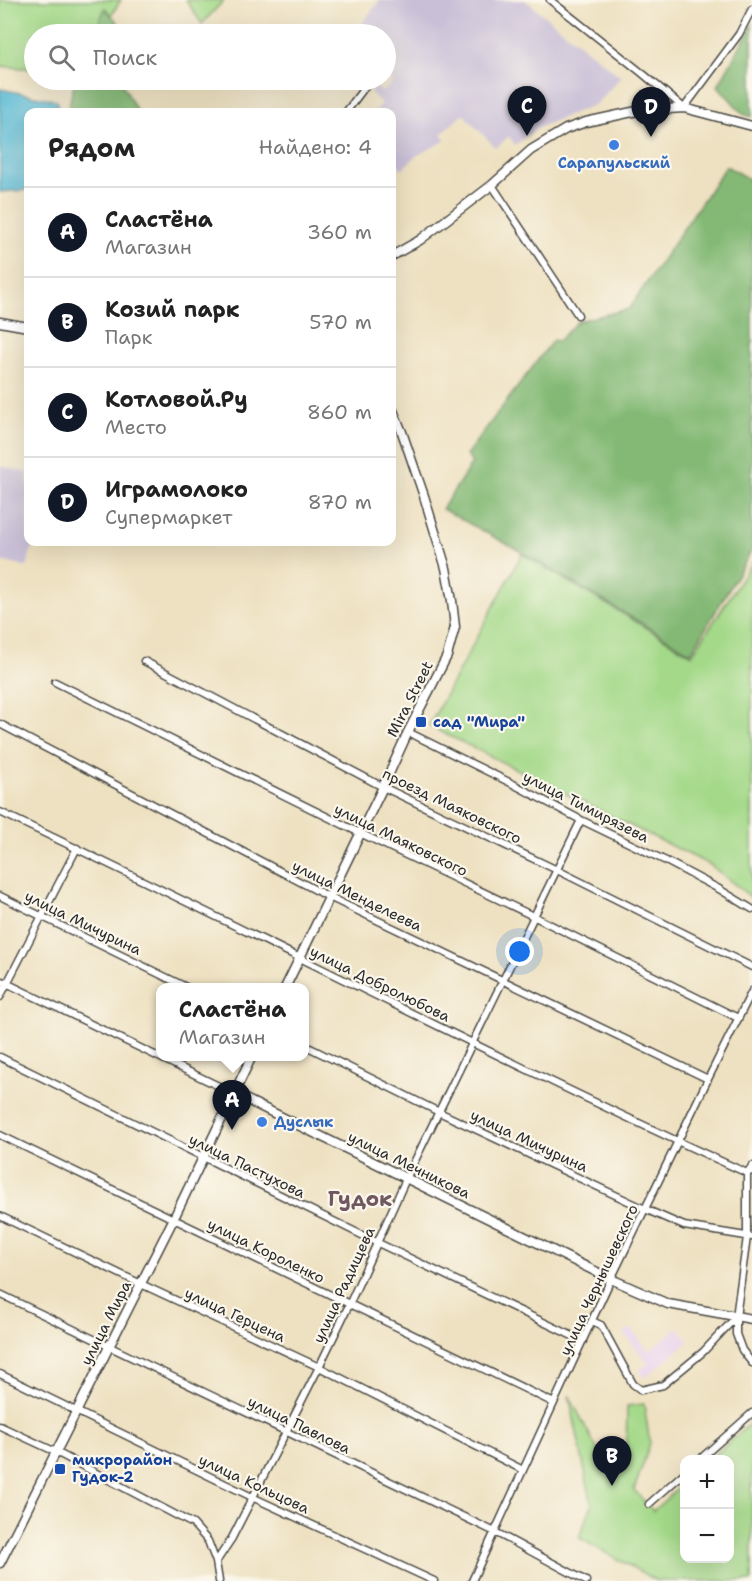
<!DOCTYPE html>
<html lang="ru">
<meta charset="utf-8">
<style>
body{margin:0;font-family:"Shantell Sans",sans-serif;background:#f6f6f6;color:#222}
.controls{position:absolute;right:18px;bottom:18px;display:grid;overflow:hidden;border-radius:12px;box-shadow:0 6px 24px #0002}
.controls button{width:54px;height:54px;display:grid;place-items:center;padding:0;border:0;border-bottom:2px solid #e0e0e0;background:#fff;color:#222;font:30px sans-serif}
.you{position:absolute;left:520px;top:952px;width:21px;height:21px;margin:-15px;border:4px solid #fff;border-radius:50%;background:#1a73e8;box-shadow:0 0 0 9px #1a73e833}
.badge{display:grid;place-items:center;width:39px;height:39px;border-radius:50%;background:#111827;color:#fff;font-size:20px;font-weight:700}
.pin{position:absolute;translate:-50% -50px;filter:drop-shadow(0 2px 3px #0008)}
.pin::after{content:'';position:absolute;top:32px;width:21px;height:18px;background:inherit;clip-path:polygon(0 0,100% 0,50% 100%)}
.popup{position:absolute;left:156px;top:983px;width:153px;height:78px;box-sizing:border-box;display:grid;place-content:center;border-radius:12px;background:#fff;filter:drop-shadow(0 2px 4px #0005);font-size:20px;white-space:nowrap;color:#767676}
.popup b{font-size:22px;color:#222}
.popup::after{content:'';position:absolute;left:50%;top:100%;margin-left:-12px;border:12px solid transparent;border-top-color:#fff}
.list{margin:0;padding:0;list-style:none}
h2{display:flex;justify-content:space-between;align-items:center;height:78px;margin:0;padding:0 24px;font-size:26px}
h2 small{font-size:20px;font-weight:400;color:#767676}
.list li{display:grid;grid-template-columns:39px 1fr auto;gap:18px;align-items:center;box-sizing:border-box;height:90px;padding:0 24px;border-top:2px solid #e0e0e0}
.list b{display:block;font-size:22px;white-space:nowrap}
.list p{margin:0;font-size:20px;white-space:nowrap;color:#767676}
.list em{font-size:20px;font-style:normal;color:#767676}
.icon{flex:none;width:33px;height:33px;fill:none;stroke:currentColor;stroke-width:2;stroke-linecap:round;stroke-linejoin:round}
.map{position:relative;flex:none;width:752px;height:1581px;overflow:hidden}
.search{position:absolute;background:#fff;box-shadow:0 6px 24px #0002;left:24px;top:24px;width:372px;height:66px;display:flex;align-items:center;gap:15px;box-sizing:border-box;padding:0 21px;border-radius:33px;color:#767676;font-size:22px}
.panel{position:absolute;background:#fff;box-shadow:0 6px 24px #0002;left:24px;top:108px;width:372px;height:438px;border-radius:12px}
.map>svg:first-child{display:block}
.built{fill:#e9d2ed}
.industrial{fill:#c9bfd7}
.green{fill:#a4d989;stroke:#68825a;stroke-width:1.5}
.forest{fill:#83b975;stroke:#577250;stroke-width:1.5}
.water{fill:#56b9d4;stroke:#407280;stroke-width:1.5}
.lines{fill:none;stroke-linecap:round;stroke-linejoin:round}
.street-casing{stroke:#484642;stroke-width:9}
.secondary-casing{stroke:#484642;stroke-width:11}
.street{stroke:#fff;stroke-width:6}
.secondary{stroke:#fff;stroke-width:8}
.shop-dot{fill:#3f7fe0;stroke:#fbf7ec;stroke-width:2}
.transit-dot{fill:#1a4fb4;stroke:#fbf7ec;stroke-width:2}
.labels{text-anchor:middle;stroke-width:4.5;stroke-linejoin:round;paint-order:stroke}
.shop-label{font-size:15px;font-weight:bold;fill:#366cbe;stroke:#fbf7ec}
.street-label{font-size:15px;fill:#2b2b2b;stroke:#fbf7ec}
.transit-label{font-size:15px;font-weight:bold;fill:#164399;stroke:#fbf7ec;text-anchor:start}
.district-label{font-size:21px;font-weight:bold;fill:#715860;stroke:#fbf7ec}
</style>
<div class="map">
<svg width="752" height="1581" viewBox="0 0 752 1581">
<rect width="100%" height="100%" fill="#fbf7ec"/>
<filter id="ink" filterUnits="userSpaceOnUse"><feTurbulence type="fractalNoise" baseFrequency=".0167" numOctaves="2"/><feDisplacementMap in="SourceGraphic" scale="12" xChannelSelector="R" yChannelSelector="G"/><feConvolveMatrix kernelMatrix="1 2 1 2 8 2 1 2 1" color-interpolation-filters="sRGB"/></filter>
<filter id="wash" filterUnits="userSpaceOnUse"><feTurbulence type="fractalNoise" baseFrequency=".008" numOctaves="4" result="noise"/><feDisplacementMap in="SourceGraphic" scale="24" xChannelSelector="R" yChannelSelector="G"/><feGaussianBlur stdDeviation="1.35" result="paint"/><feColorMatrix in="noise" values="0 0 0 0 0 0 0 0 0 0 0 0 0 0 0 0 0 1.4 0 .05"/><feComposite in="paint" operator="in"/></filter>
<g filter="url(#wash)">
<rect width="100%" height="100%" fill="#eee1c1"/>
<!-- built -->
<path class="built" d="M630 1328 649 1351 678 1328 689 1341 645 1378 639 1371 648 1363 624 1333Z"/>
<!-- industrial -->
<path class="industrial" d="M380 0H525L621 77 596 104 537 128 515 145 509 136 496 148 463 114 441 134 446 140 441 143 416 156 402 169 392 158V112H374L382 104 370 92 376 87 382 92 392 83 388 70 386 68V34H354Z
M0 466 28 473V542H33L27 567 0 561Z"/>
<!-- green -->
<path class="green" d="M0 0H121L99 34H34V69L0 66Z
M186 0H224L202 24Z
M522 554 692 655 752 563V898L710 865 429 726Z
M569 1395 610 1474 626 1454 627 1406 644 1404 650 1444 634 1490 653 1511 684 1483V1558H730V1460L710 1459 752 1422V1581H657L579 1538 592 1505Z"/>
<!-- forest -->
<path class="forest" d="M105 8 128 34H94Z
M752 25V117L743 114 718 86Z
M76 80H122L121 81 137 112H68L73 87Z
M726 166 752 181V550L691 653 520 551 442 509 472 463 466 455 553 340 558 341 578 321 629 309Z"/>
<!-- water -->
<path class="water" d="M0 89 55 100 58 103 56 112H28V190L0 192Z"/>
</g>
<g filter="url(#ink)">
<g class="lines">
<defs>
<path id="street" d="M550 0 642 73 684 108 739 34 752 9
M346 112 370 80
M492 185 578 315
M144 661 383 787 557 870 752 967
M55 682 360 833 533 916 738 1018
M0 724 329 897 708 1079
M408 732 513 784 581 820 666 861 719 889 752 909
M0 812C250 930 495 1059 747 1173L752 1171
M0 896 188 988
M0 980 235 1094
M0 997 77 848
M304 1045 439 1112 645 1209 684 1226 752 1237
M0 1057 376 1242 583 1341
M0 1135 554 1403
M752 1166 747 1173V1237L736 1317V1334L742 1350 752 1363
M0 1216 141 1284 319 1367 523 1470
M0 1294 495 1532 586 1581
M592 1321 601 1325 633 1384 641 1390 663 1385 703 1352 736 1317
M0 1374 252 1497 434 1581
M0 1426 56 1452 193 1524 208 1541 216 1562 219 1581
M699 1460 752 1413
M649 1504 684 1473
M216 1562 232 1538 319 1367 349 1305 406 1179 581 820
M472 1581 611 1279 708 1079 752 991"/>
<path id="secondary" d="M392 256 420 240 492 185 531 150 566 129 586 122 637 111 684 108 752 126
M0 322 28 327
M285 988 383 787 408 732 447 656 455 627 452 601 446 568 424 496 402 432 392 408
M235 1094 611 1279 668 1304 752 1319
M0 1563 173 1220 252 1056"/>
</defs>
<!-- street casing -->
<use href="#street" class="street-casing"/>
<!-- secondary casing -->
<use href="#secondary" class="secondary-casing"/>
<!-- street -->
<use href="#street" class="street"/>
<!-- secondary -->
<use href="#secondary" class="secondary"/>
</g>
</g>
<!-- markers -->
<g class="shop-dot">
<circle cx="614" cy="145" r="6"/>
<circle cx="262" cy="1122" r="6"/>
</g>
<g class="transit-dot">
<rect x="415" y="716" width="12" height="12" rx="3"/>
<rect x="54" y="1463" width="12" height="12" rx="3"/>
</g>
<g class="labels">
<!-- shop labels -->
<g class="shop-label">
<text x="614" y="168">Сарапульский</text>
<text x="274" y="1127" text-anchor="start">Дуслык</text>
</g>
<!-- street labels -->
<g class="street-label">
<text transform="translate(410 699) rotate(-63)" y="5">Mira Street</text>
<text transform="translate(452 806) rotate(26)" y="5">проезд Маяковского</text>
<text transform="translate(586 807) rotate(27)" y="5">улица Тимирязева</text>
<text transform="translate(401 840) rotate(26)" y="5">улица Маяковского</text>
<text transform="translate(357 896) rotate(26)" y="5">улица Менделеева</text>
<text transform="translate(83 923) rotate(26)" y="5">улица Мичурина</text>
<text transform="translate(380 984) rotate(26)" y="5">улица Добролюбова</text>
<text transform="translate(529 1141) rotate(25)" y="5">улица Мичурина</text>
<text transform="translate(409 1165) rotate(26)" y="5">улица Мечникова</text>
<text transform="translate(247 1166) rotate(26)" y="5">улица Пастухова</text>
<text transform="translate(266 1251) rotate(26)" y="5">улица Короленко</text>
<text transform="translate(599 1280) rotate(-65)" y="5">улица Чернышевского</text>
<text transform="translate(344 1285) rotate(-65)" y="5">улица Радищева</text>
<text transform="translate(235 1315) rotate(25)" y="5">улица Герцена</text>
<text transform="translate(106 1323) rotate(-63)" y="5">улица Мира</text>
<text transform="translate(299 1425) rotate(26)" y="5">улица Павлова</text>
<text transform="translate(254 1484) rotate(25)" y="5">улица Кольцова</text>
</g>
<!-- transit labels -->
<g class="transit-label">
<text x="433" y="727">сад "Мира"</text>
<text x="72" y="1465">микрорайон<tspan x="72" dy="17">Гудок-2</tspan></text>
</g>
<!-- district labels -->
<g class="district-label">
<text x="360" y="1206">Гудок</text>
</g>
</g>
</svg>
<div class="controls">
<button>+</button>
<button>−</button>
</div>
<div class="you"></div>
<div class="pin badge" style="left:232px;top:1130px">A</div>
<div class="popup"><b>Сластёна</b>Магазин</div>
<div class="pin badge" style="left:612px;top:1486px">B</div>
<div class="pin badge" style="left:527px;top:136px">C</div>
<div class="pin badge" style="left:651px;top:137px">D</div>
<div class="search"><svg class="icon" aria-label="search" viewBox="0 0 24 24"><circle cx="10" cy="10" r="6"/><path d="M15 15l6 6"/></svg>Поиск</div>
<section class="panel">
<h2>Рядом<small>Найдено: 4</small></h2>
<ul class="list">
<li><span class="badge">A</span><div><b>Сластёна</b><p>Магазин</p></div><em>360 m</em></li>
<li><span class="badge">B</span><div><b>Козий парк</b><p>Парк</p></div><em>570 m</em></li>
<li><span class="badge">C</span><div><b>Котловой.Ру</b><p>Место</p></div><em>860 m</em></li>
<li><span class="badge">D</span><div><b>Играмолоко</b><p>Супермаркет</p></div><em>870 m</em></li>
</ul>
</section>
</div>
